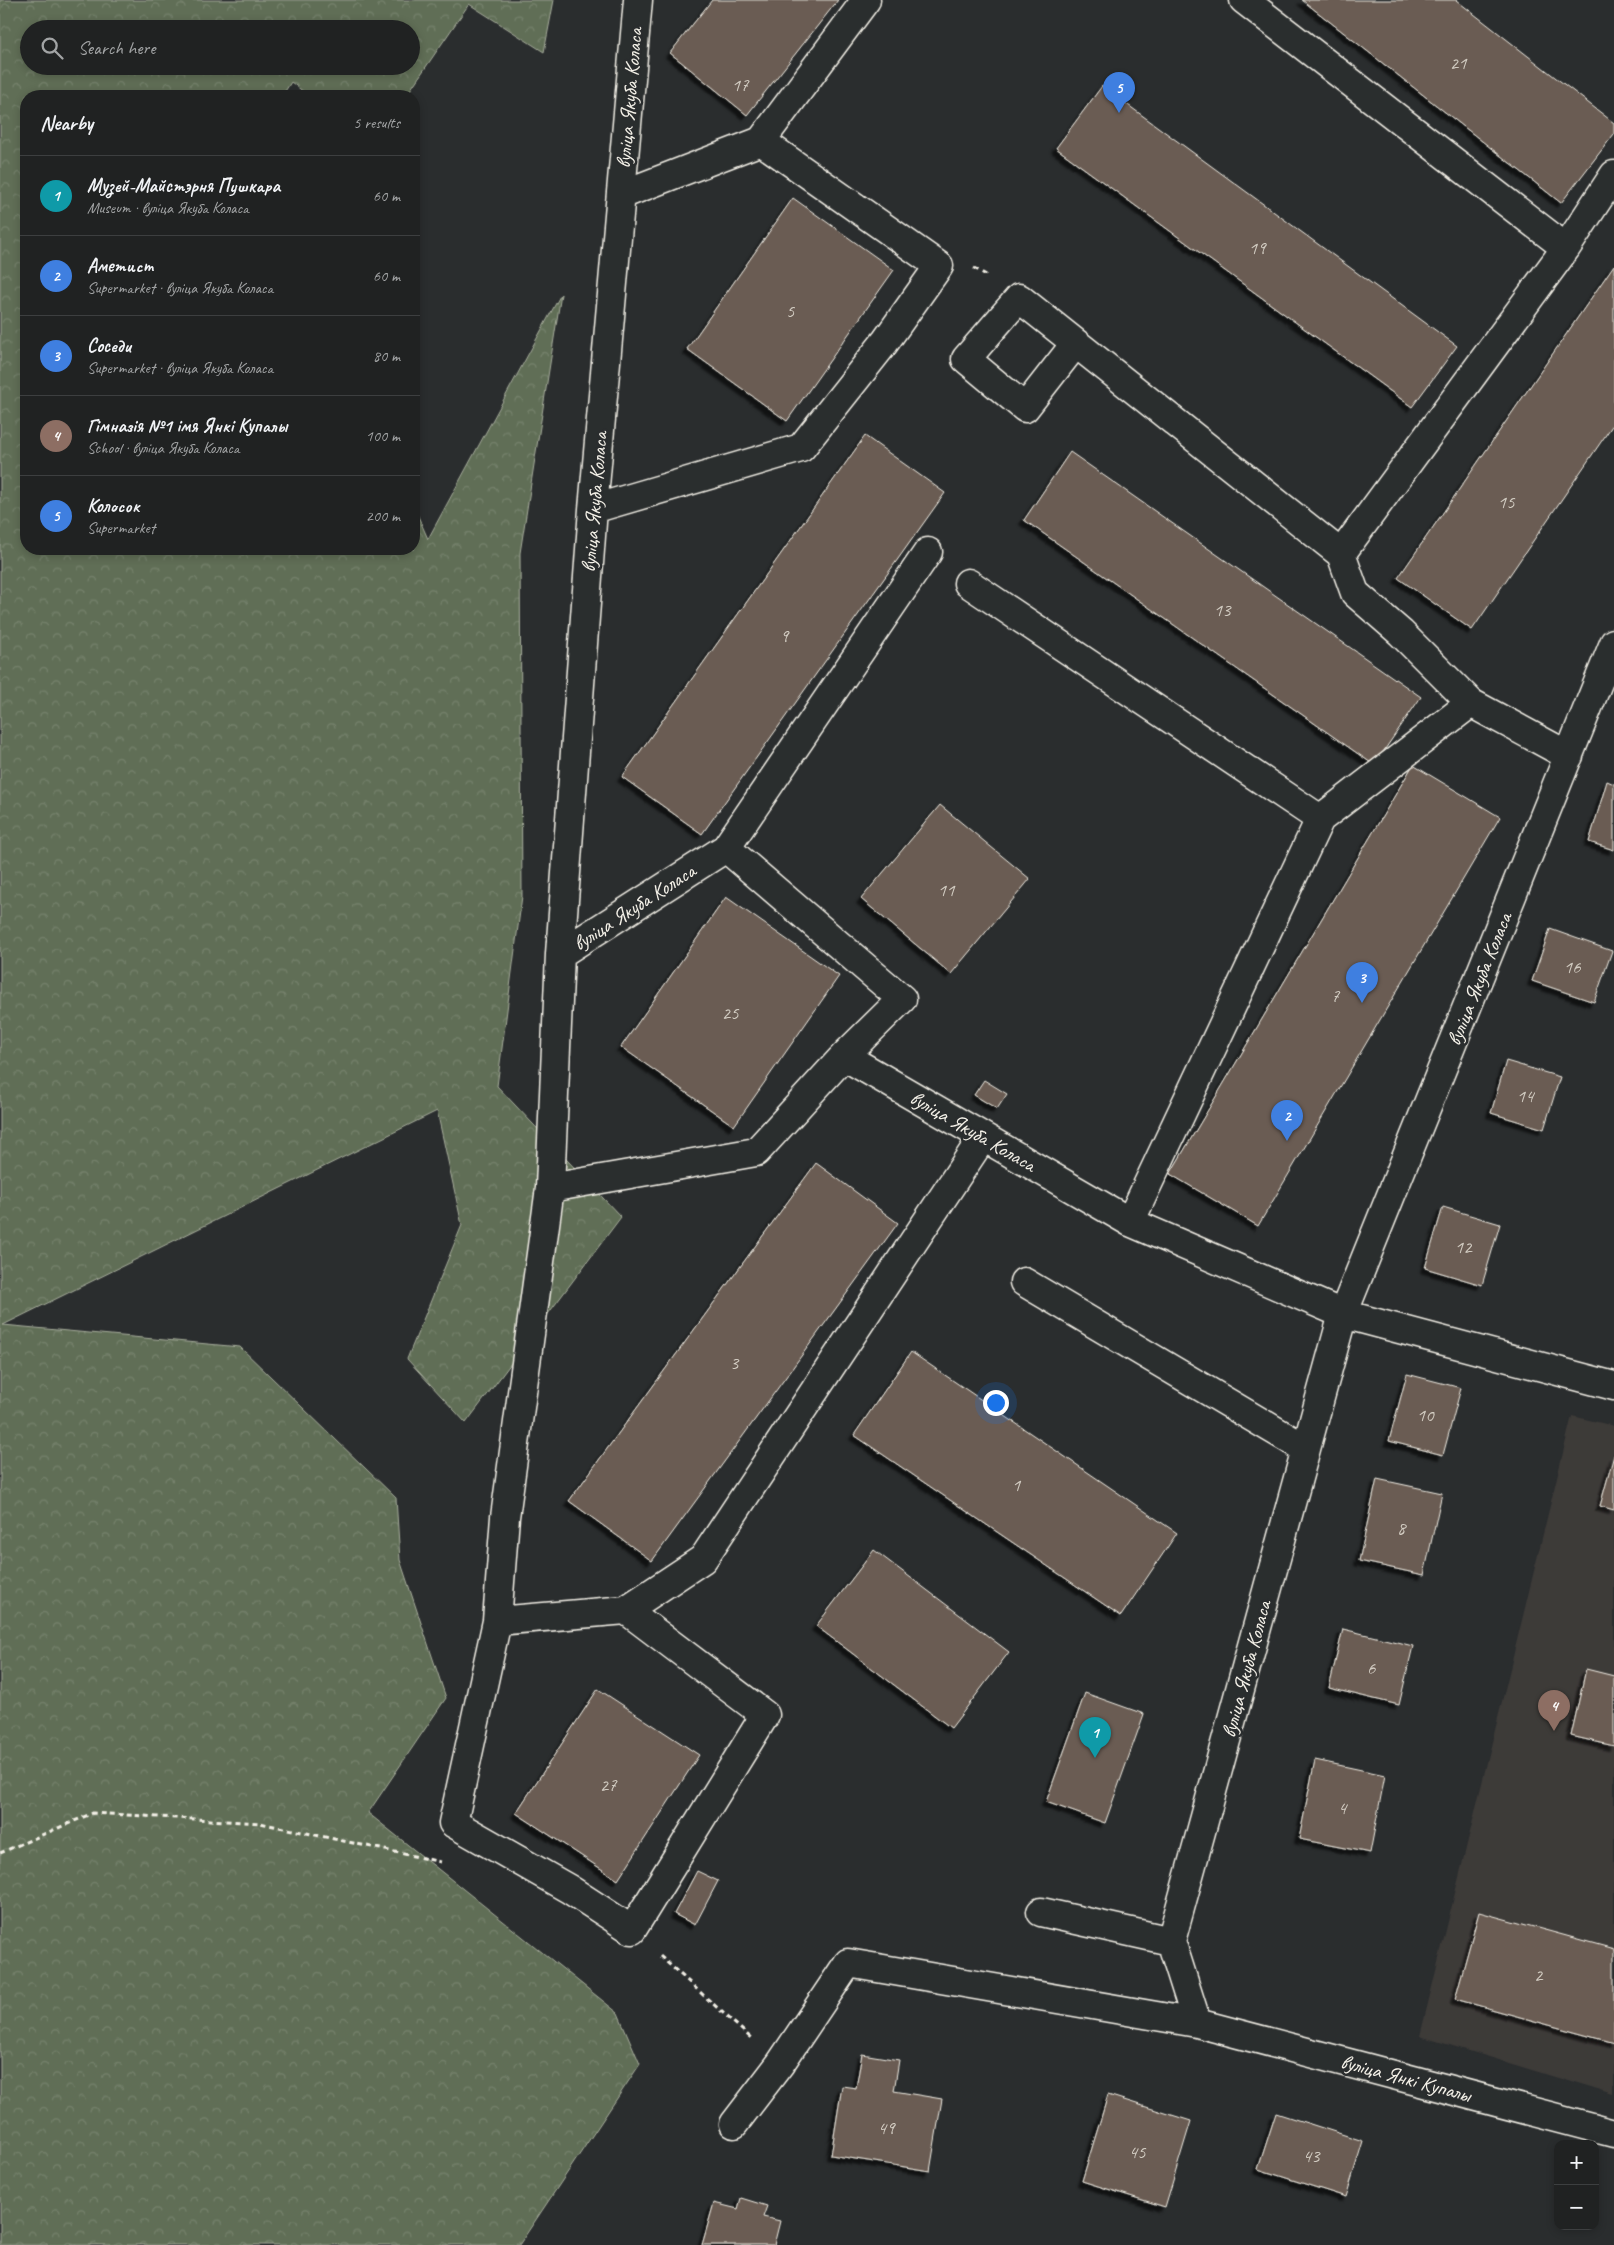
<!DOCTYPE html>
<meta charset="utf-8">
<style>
body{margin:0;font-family:Caveat,sans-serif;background:#282a2a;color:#f1f3f6}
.controls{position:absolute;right:15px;bottom:15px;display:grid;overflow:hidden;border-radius:10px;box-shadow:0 2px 8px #0003}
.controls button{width:45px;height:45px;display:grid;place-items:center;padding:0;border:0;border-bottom:1px solid #3d3f40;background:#202222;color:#f1f3f6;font:25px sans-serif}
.you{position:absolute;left:995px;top:1402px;width:18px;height:18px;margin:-12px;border:4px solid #fff;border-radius:50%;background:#1a73e8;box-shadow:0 0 0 8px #1a73e833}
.badge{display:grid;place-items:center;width:32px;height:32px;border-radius:50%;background:#ff9aa2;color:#fff;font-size:16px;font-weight:700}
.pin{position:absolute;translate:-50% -41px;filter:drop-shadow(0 1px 2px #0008)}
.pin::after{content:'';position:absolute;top:26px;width:18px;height:15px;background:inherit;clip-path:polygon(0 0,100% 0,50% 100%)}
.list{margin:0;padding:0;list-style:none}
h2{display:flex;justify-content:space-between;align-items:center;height:65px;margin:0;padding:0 20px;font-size:21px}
h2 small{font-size:16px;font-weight:400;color:#a2a4a5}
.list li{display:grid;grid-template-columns:32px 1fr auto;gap:15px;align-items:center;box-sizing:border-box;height:80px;padding:0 20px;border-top:1px solid #3d3f40}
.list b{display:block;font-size:19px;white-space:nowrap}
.list p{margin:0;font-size:16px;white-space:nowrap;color:#a2a4a5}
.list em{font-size:16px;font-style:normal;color:#a2a4a5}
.icon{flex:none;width:28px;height:28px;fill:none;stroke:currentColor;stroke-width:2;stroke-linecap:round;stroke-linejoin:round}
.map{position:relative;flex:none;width:1614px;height:2245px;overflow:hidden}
.search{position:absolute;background:#202222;box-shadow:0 2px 8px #0003;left:20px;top:20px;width:400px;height:55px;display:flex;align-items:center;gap:12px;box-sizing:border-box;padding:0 18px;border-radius:28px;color:#a2a4a5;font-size:19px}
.panel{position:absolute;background:#202222;box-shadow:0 2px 8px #0003;left:20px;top:90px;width:400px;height:465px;border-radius:20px}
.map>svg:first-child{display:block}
.built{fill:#3e3b39}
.forest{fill:url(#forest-crowns);stroke:#aab09f;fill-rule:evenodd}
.building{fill:#6b5c52;stroke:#f4f1e8;filter:url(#shadow)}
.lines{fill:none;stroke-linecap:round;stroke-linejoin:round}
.minor-casing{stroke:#f4f1e8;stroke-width:31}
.path{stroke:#f4f1e8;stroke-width:3;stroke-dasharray:5 4;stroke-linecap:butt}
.minor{stroke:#2a2d2e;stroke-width:28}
.labels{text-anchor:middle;stroke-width:5;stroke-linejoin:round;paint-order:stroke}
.number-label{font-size:19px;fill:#d2ccc2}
.street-label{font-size:21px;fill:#f4f1e8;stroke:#2a2d2e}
</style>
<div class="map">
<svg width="1614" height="2245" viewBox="0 0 1614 2245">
<defs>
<pattern id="forest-crowns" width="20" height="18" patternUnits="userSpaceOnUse" patternTransform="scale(1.25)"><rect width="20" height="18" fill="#606e56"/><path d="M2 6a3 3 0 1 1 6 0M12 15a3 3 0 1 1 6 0" fill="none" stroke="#77836e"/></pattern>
<filter id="shadow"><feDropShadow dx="-4.5" dy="4.5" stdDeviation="1" flood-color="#0009"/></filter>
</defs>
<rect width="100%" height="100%" fill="#2a2d2e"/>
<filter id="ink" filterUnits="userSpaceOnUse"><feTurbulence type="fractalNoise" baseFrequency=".02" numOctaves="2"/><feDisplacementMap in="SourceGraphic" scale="10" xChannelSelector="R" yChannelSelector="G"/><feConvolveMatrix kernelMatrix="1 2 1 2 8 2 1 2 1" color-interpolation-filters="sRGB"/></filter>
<g filter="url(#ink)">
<!-- built -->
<path class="built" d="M1572 1416 1614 1426V2095L1420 2036Z"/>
<!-- forest -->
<path class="forest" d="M0 0H554L544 52 469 4 406 96H309L291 82 282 96H26V549H414V507L428 539 561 294 520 553 522 896 497 1086 621 1217 466 1423 407 1359 462 1225 437 1111 3 1325 240 1347 396 1498 400 1560 446 1698 368 1813 618 2013 640 2064 519 2245H0ZM29 29H411V66H29Z"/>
<!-- building -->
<path class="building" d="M712 0H838L747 115 670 53Z
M1302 0H1456L1614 123V134L1561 203Z
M1102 86 1457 346 1412 407 1056 148Z
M793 198 894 270 787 421 687 349Z
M1614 265V423L1472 630 1398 578Z
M865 436 945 493 702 834 622 777Z
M1070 452 1421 697 1374 765 1024 520Z
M1413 765 1500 817 1258 1226 1170 1174Z
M1607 781 1614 784V850L1589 842Z
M940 805 1030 879 951 974 861 899Z
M726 897 839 976 734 1126 621 1047Z
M1550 929 1612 951 1594 1002 1532 981Z
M1506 1061 1560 1077 1544 1129 1491 1113Z
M984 1080 1007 1094 997 1109 974 1095Z
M816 1163 898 1223 652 1561 569 1501Z
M1443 1207 1500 1224 1482 1285 1425 1268Z
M911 1352 1177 1533 1121 1616 854 1435Z
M1407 1374 1461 1388 1443 1455 1389 1441Z
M1614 1455V1510L1600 1506Z
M1377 1479 1442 1493 1424 1575 1359 1561Z
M874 1550 1009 1652 951 1728 816 1626Z
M1343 1629 1413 1646 1399 1705 1329 1688Z
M1586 1669 1614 1676V1746L1571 1736Z
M598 1689 699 1755 618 1880 516 1813Z
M1085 1693 1144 1714 1105 1823 1046 1802Z
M1315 1760 1385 1775 1370 1853 1299 1839Z
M697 1871 718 1881 695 1925 674 1914Z
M1479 1912 1614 1949V2043L1455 1999Z
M862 2054 899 2060 894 2091 942 2099 930 2171 831 2155 842 2086 856 2088Z
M1108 2095 1191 2121 1165 2207 1082 2181Z
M1276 2113 1363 2141 1346 2197 1258 2169Z
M741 2198 767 2206 763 2217 780 2221 774 2245H702L714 2203 738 2209Z"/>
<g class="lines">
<defs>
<path id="minor" d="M638 0 593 509 560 954 726 848 902 999 844 1056 1130 1222 1343 1314 1614 1386
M1244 0 1566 248 1341 554 1355 593 1401 633 1471 703 1569 756
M761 141 866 0
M1566 248 1614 175
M1075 344 1025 408 966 359 1019 298 1341 554
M593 509 801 448 885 342 939 266 761 141 621 195
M968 583 1320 819
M726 848 928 552
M560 954 550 1188 505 1517 497 1621 453 1823 569 1889 632 1930 765 1715 626 1610
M550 1188 756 1152 844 1056
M1130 1222 1320 819 1471 703
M1024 1282 1306 1449
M497 1621 626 1610 703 1559 983 1137
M1041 1912 1171 1941
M1197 2023 1171 1941 1343 1314 1614 643
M734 2124 780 2064 848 1963 1197 2023 1614 2133"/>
</defs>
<!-- minor casing -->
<use href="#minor" class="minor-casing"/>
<!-- path -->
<path class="path" d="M974 268 988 276
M0 1853 93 1813 260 1823 441 1862
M660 1956 752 2039"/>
<!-- minor -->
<use href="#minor" class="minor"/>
</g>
</g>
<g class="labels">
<!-- number labels -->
<g class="number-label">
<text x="1458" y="69">21</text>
<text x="740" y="91">17</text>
<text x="1257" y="254">19</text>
<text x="790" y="317">5</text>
<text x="1506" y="508">15</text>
<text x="1222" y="616">13</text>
<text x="784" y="642">9</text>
<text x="946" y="896">11</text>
<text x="1572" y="973">16</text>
<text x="1335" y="1002">7</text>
<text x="730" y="1019">25</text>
<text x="1525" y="1102">14</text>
<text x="1463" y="1253">12</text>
<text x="734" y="1369">3</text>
<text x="1425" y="1421">10</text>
<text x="1016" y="1491">1</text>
<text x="1401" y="1534">8</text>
<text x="1371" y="1674">6</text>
<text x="608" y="1791">27</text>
<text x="1342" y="1814">4</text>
<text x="1538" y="1981">2</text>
<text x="886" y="2134">49</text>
<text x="1137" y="2158">45</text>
<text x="1311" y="2162">43</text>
</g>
<!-- street labels -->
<g class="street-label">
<text transform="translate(629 98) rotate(-85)" y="7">вуліца Якуба Коласа</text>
<text transform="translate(594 502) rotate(-85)" y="7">вуліца Якуба Коласа</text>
<text transform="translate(634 907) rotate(-33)" y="7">вуліца Якуба Коласа</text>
<text transform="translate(1479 979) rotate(-68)" y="7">вуліца Якуба Коласа</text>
<text transform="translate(973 1131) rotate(30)" y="7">вуліца Якуба Коласа</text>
<text transform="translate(1246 1669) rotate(-75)" y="7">вуліца Якуба Коласа</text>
<text transform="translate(1406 2078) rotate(15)" y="7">вуліца Янкі Купалы</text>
</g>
</g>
</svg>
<div class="controls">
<button>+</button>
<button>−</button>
</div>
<div class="you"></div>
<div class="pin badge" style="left:1095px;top:1758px;background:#0f9aa8">1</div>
<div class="pin badge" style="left:1287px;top:1141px;background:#3f7fe0">2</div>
<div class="pin badge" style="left:1362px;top:1003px;background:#3f7fe0">3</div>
<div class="pin badge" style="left:1554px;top:1731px;background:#8d6e63">4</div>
<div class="pin badge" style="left:1119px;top:113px;background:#3f7fe0">5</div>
<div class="search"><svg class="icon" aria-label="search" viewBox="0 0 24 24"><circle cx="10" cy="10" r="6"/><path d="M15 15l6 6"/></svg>Search here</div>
<section class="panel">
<h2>Nearby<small>5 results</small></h2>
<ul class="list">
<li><span class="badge" style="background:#0f9aa8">1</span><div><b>Музей-Майстэрня Пушкара</b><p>Museum · вуліца Якуба Коласа</p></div><em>60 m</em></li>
<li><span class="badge" style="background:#3f7fe0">2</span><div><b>Аметист</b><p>Supermarket · вуліца Якуба Коласа</p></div><em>60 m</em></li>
<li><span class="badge" style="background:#3f7fe0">3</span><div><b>Соседи</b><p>Supermarket · вуліца Якуба Коласа</p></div><em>80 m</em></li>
<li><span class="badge" style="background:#8d6e63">4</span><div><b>Гімназія №1 імя Янкі Купалы</b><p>School · вуліца Якуба Коласа</p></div><em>100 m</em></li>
<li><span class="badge" style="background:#3f7fe0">5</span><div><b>Колосок</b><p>Supermarket</p></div><em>200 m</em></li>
</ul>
</section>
</div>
